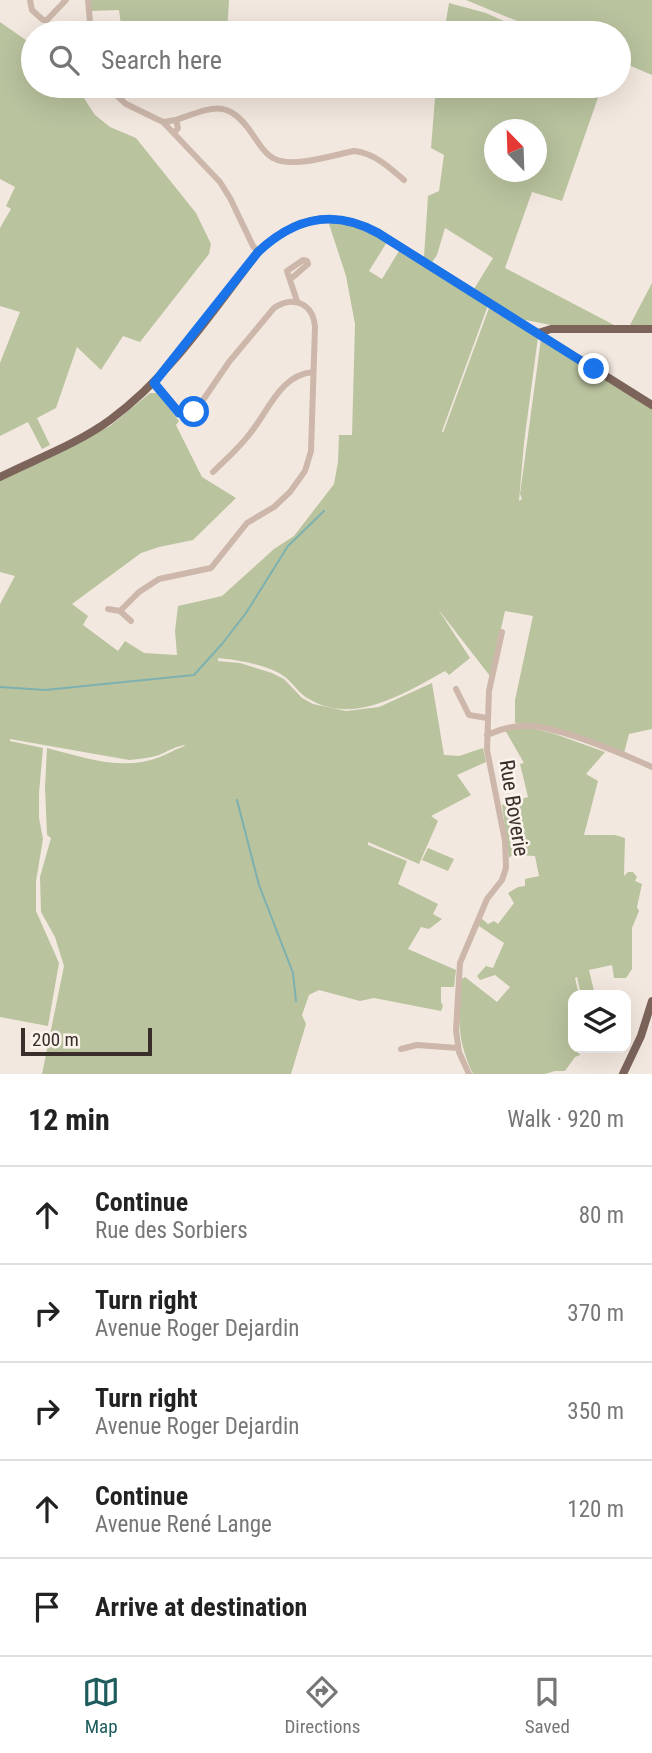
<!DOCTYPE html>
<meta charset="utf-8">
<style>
body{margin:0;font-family:"Roboto Condensed",sans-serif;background:#f2f2f2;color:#222}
.controls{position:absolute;right:21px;bottom:21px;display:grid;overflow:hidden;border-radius:14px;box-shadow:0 7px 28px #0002}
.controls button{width:63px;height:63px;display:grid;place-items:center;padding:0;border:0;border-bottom:2px solid #e0e0e0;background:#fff;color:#222;font:35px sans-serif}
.compass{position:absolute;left:484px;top:119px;width:63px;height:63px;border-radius:50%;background:#fff;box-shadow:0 7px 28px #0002;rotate:337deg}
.scale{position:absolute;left:21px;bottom:18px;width:131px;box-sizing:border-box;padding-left:7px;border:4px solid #392e2a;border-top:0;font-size:19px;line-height:24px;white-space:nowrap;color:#392e2a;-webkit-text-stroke:5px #fbf3ec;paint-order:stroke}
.stop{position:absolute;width:21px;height:21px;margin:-16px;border:5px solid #1a73e8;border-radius:50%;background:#fff}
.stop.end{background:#1a73e8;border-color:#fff;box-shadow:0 2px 7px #0008}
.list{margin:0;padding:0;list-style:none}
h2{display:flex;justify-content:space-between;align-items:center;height:91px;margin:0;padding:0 28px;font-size:30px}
h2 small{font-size:23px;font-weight:400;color:#767676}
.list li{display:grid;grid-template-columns:46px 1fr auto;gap:21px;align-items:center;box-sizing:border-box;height:98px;padding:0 28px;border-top:2px solid #e0e0e0}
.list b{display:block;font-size:26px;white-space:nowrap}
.list p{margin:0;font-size:23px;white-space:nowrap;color:#767676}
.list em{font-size:23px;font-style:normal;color:#767676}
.icon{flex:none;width:38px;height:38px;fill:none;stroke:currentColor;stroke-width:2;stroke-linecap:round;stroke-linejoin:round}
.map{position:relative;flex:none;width:652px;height:1074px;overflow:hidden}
.search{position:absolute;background:#fff;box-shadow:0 7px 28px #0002;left:21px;right:21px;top:21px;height:77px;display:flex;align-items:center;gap:18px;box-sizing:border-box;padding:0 24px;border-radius:38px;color:#767676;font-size:26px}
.sheet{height:581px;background:#fff}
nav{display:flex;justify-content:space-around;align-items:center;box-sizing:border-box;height:98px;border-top:2px solid #e0e0e0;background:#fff;font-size:19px;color:#767676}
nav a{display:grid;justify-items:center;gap:4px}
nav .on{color:#1e5c5c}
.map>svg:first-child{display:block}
.green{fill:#b9c39e;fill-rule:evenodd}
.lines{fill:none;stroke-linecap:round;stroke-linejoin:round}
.stream{stroke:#7db1b0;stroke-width:2}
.minor{stroke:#ccb7aa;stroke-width:6}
.major{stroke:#7c645b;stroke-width:8}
.route{stroke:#1a73e8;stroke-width:9}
.labels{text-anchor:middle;stroke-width:5;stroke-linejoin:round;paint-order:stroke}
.street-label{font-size:21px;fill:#392e2a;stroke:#fbf3ec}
</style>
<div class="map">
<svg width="652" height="1074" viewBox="0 0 652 1074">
<rect width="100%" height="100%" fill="#f3e8df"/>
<!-- green -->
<path class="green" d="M91 0H229L227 33H122L119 10 91 11Z
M466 0H652V75L619 61V33H546Z
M449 3 486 13 531 33H444Z
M0 22 33 45V86H76L95 115 110 127 136 138 196 213 211 244 209 254 140 342 123 336 101 370 77 347 56 408 37 418 50 445 42 449 28 422 0 436V363L20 312 0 306V228L11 209 6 206 15 187 0 179Z
M436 86H602L562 201 532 192 505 268 614 325H551L525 320 474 289 493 258 445 228 437 255 432 262 424 257 428 196 439 191 444 155 431 148ZM494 130H536V172H494Z
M328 221C351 223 367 229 387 242L369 271 382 279 399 251 486 305 487 308 442 431 443 433 489 308 538 337 524 443 519 501 522 499 520 494 541 339 652 409V729L629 734 624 753 537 724 515 723V700L533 616 505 611 490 676 438 609 470 658 449 675 445 671C405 693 354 726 309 699 299 694 294 684 285 677 271 665 237 660 218 658V661L240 663 272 673 284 679 302 698 313 704 346 711 379 707 432 683 444 755 459 756 483 748 486 762 457 775 471 795 431 816 438 821 419 864 368 842V845L407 861 398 884 438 904 433 914 442 919 429 929 421 927 408 949 456 970 454 987H441V1002L443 1006 441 1011 374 998 360 1001 319 990 309 995 302 1015 306 1024 291 1074H42L64 966 55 937 41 912 40 877 51 838 47 835 45 788 47 748C90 759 129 774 171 752 176 749 181 748 186 745 176 746 168 751 159 755 149 758 140 759 129 760L10 739V741L43 748 39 793V818L43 839 36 881V911L59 963 48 1026 0 1017V604L15 576 0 572V480L110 426 150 393H157L179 421 176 425 202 477 236 498 193 540 159 547 141 553 72 604 88 616 83 625 118 651 125 641 144 653 177 655 175 631 178 606 222 596 274 549 294 536 334 484 338 462 339 435H352L355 324 346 276Z
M652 283V325H630Z
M531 728 555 734 605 752 586 774 598 781 584 835H615L625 838 624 876 628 872H633L637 877 635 881 642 884 637 907 639 911 632 928V969L626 978H614L612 965 589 970 595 995H581L577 977 575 978 579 995H573V1048H577L580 1055 575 1057 565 1071H555L545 1074H473C456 1038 459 1019 460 980L465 977 497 1002 510 987 495 975 480 980 477 976 486 966 493 968 504 943 479 926 481 918 488 924 494 921 498 924 514 903 508 893 518 887 525 886V879L539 876 535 856 512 855 509 858 502 805 528 797 520 764 524 763 505 730Z
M428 848 454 859 448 871 422 860Z"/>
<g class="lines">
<!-- stream -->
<path class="stream" d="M0 687 45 690 194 675 222 644 246 613 288 546 324 511
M237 800 259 885 293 973 296 1001"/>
<!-- minor -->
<path class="minor" d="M30 0 32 10 43 20H47L66 0
M88 0 91 33
M106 86 126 104 163 122
M176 120C216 106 229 98 255 138 260 145 265 154 273 158 292 169 333 155 354 151 374 153 389 167 404 180
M175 132 178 128 176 120 163 122 220 182 230 198 253 246 258 252
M289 277 287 271 303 260 307 261 308 264 293 277H289L297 301
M213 472C225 460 238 449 248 436 268 413 279 375 313 372
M108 609 120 611 131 621
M120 611 139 592 159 579 211 568 247 523 274 507 290 492 305 471 311 451 315 327C313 303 293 295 274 308L229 362 201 403 188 415 179 413 154 383
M456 689 469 715 487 718
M487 735C502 728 515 725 531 726 561 728 624 754 652 767
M401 1049 417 1045 458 1048
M469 1074 459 1052 456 1030 460 963 487 899 502 880 506 868 505 841 487 750 489 691 502 632"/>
<!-- major -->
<path class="major" d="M538 333 551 329H652
M0 477C36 459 77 444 110 420 170 376 213 311 258 252 294 218 333 208 378 233L652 405
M623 1074 641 1036 652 1001"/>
</g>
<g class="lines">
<!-- route -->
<path class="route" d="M194 412 188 415 179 413 154 383 258 252C294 218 333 208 378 233L594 369"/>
</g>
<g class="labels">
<!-- street labels -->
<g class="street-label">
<text transform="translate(514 808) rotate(81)" y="7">Rue Boverie</text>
</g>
</g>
</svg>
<div class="controls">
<button><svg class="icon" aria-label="layers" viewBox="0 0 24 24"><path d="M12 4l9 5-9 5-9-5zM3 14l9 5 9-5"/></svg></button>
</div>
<svg class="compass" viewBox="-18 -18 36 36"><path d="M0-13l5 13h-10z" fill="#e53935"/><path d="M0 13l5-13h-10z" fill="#767676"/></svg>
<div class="scale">200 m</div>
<div class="stop" style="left:194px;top:412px"></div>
<div class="stop end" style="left:594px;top:369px"></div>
<div class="search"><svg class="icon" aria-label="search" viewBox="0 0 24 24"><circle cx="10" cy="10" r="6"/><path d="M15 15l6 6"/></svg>Search here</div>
</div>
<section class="sheet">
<h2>12 min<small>Walk · 920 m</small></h2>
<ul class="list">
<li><svg class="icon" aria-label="ahead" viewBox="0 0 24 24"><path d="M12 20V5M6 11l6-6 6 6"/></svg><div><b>Continue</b><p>Rue des Sorbiers</p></div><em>80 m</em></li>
<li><svg class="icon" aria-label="right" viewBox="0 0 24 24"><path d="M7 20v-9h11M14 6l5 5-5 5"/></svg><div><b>Turn right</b><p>Avenue Roger Dejardin</p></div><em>370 m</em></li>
<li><svg class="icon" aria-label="right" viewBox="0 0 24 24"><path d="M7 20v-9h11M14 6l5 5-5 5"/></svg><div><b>Turn right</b><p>Avenue Roger Dejardin</p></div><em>350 m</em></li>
<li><svg class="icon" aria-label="ahead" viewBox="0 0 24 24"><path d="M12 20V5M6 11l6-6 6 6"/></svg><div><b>Continue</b><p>Avenue René Lange</p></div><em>120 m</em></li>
<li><svg class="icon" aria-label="arrive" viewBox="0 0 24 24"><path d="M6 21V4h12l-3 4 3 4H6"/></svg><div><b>Arrive at destination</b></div></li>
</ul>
</section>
<nav>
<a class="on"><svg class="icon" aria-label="map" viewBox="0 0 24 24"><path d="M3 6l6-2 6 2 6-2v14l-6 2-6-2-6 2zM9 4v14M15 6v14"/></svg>Map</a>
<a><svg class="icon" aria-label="directions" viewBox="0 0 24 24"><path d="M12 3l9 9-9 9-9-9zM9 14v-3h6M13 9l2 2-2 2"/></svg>Directions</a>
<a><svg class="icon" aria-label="saved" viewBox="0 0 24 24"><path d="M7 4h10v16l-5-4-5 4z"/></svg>Saved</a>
</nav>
